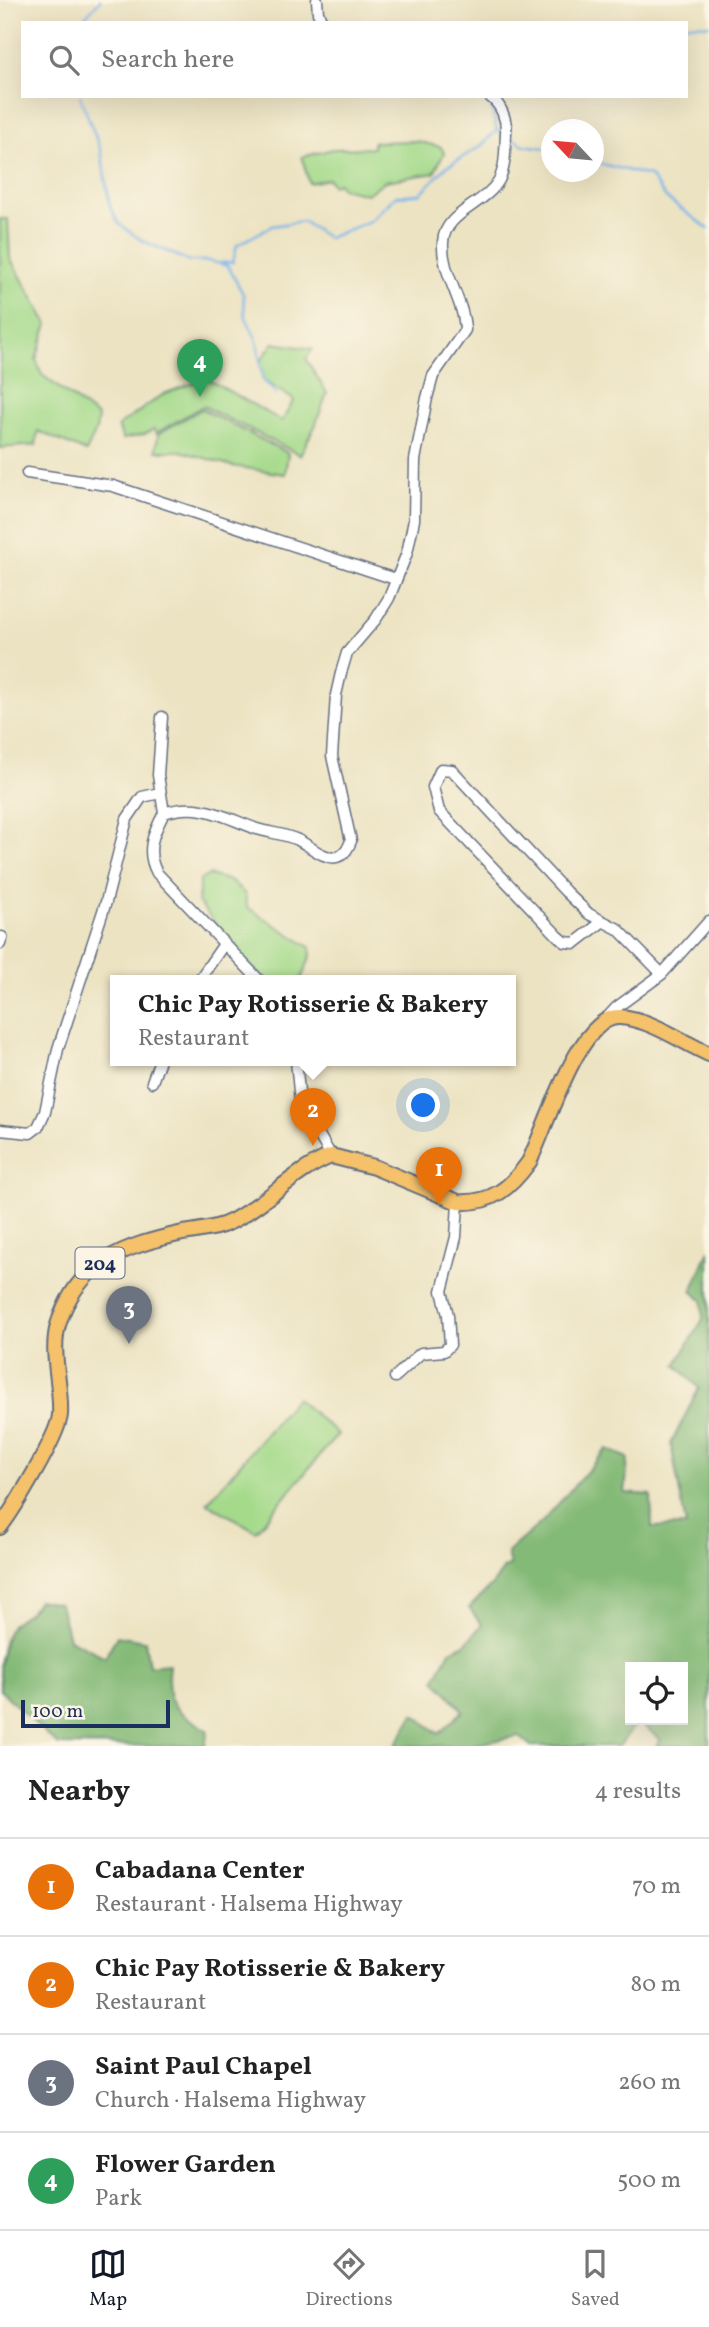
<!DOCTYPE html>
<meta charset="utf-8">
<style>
body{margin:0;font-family:Vollkorn,serif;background:#f2f2f2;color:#222}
.controls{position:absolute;right:21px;bottom:21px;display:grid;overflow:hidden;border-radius:0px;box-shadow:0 7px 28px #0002}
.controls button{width:63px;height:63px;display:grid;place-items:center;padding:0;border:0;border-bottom:2px solid #e0e0e0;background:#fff;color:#222;font:35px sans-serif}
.compass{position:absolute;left:541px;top:119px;width:63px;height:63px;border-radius:50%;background:#fff;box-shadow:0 7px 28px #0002;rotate:296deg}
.scale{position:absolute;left:21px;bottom:18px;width:149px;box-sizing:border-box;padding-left:7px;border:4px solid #1b2f5e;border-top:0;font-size:19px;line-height:24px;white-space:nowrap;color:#1b2f5e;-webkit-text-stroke:5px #fcf5e5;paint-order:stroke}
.you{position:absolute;left:424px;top:1106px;width:24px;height:24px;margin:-18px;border:5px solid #fff;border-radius:50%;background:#1a73e8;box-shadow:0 0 0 10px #1a73e833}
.badge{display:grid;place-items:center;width:46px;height:46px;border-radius:50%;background:#111827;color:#fff;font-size:23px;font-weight:700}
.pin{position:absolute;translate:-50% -58px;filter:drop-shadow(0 2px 4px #0008)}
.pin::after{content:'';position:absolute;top:37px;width:24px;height:21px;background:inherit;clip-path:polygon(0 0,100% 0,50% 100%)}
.popup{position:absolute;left:110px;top:975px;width:406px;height:91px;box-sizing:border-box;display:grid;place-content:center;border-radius:0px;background:#fff;filter:drop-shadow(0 2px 5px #0005);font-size:23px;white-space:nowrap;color:#767676}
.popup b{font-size:26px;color:#222}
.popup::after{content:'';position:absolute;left:50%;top:100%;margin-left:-14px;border:14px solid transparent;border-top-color:#fff}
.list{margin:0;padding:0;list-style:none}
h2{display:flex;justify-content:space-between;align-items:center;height:91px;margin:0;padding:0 28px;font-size:30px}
h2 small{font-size:23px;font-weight:400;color:#767676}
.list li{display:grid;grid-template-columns:46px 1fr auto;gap:21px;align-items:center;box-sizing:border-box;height:98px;padding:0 28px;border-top:2px solid #e0e0e0}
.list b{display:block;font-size:26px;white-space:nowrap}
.list p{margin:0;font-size:23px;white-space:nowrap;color:#767676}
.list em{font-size:23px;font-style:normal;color:#767676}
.icon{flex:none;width:38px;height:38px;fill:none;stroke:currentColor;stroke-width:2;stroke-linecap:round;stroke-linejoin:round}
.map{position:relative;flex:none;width:709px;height:1746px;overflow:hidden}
.search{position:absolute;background:#fff;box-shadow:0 7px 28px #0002;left:21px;right:21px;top:21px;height:77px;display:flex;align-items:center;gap:18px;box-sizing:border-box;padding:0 24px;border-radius:0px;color:#767676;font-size:26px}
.sheet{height:483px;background:#fff}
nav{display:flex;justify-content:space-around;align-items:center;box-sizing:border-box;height:98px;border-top:2px solid #e0e0e0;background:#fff;font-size:19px;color:#767676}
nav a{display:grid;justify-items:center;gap:4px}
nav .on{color:#111827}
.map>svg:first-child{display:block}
.green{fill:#a5da8b;stroke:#608474;stroke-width:2}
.forest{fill:#84ba77;stroke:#50746a;stroke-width:2;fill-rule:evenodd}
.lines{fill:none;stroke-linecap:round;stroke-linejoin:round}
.stream{stroke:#79b4ea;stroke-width:2.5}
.minor-casing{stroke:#646e81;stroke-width:13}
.highway-casing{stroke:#646e81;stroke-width:18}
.minor{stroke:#fff;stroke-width:10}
.highway{stroke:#f5c16b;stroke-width:14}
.labels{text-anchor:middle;stroke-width:5;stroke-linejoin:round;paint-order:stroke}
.shield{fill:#fcf5e5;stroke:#5e6a86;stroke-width:2}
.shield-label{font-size:19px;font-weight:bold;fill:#1b2f5e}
</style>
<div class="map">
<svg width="709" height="1746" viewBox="0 0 709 1746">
<rect width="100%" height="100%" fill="#fcf5e5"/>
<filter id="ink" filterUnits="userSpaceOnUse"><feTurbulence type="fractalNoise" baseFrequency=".0143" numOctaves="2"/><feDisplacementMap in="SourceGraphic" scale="14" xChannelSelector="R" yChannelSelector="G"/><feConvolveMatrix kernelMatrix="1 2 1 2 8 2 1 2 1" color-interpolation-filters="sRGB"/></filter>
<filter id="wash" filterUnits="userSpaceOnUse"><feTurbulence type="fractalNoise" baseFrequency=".00686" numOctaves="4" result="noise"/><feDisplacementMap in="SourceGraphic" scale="28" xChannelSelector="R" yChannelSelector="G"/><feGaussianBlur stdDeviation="1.57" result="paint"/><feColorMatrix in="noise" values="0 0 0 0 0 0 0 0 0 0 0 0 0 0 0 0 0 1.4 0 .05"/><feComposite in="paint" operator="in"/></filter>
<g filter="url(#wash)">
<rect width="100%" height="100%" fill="#ece3c2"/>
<!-- green -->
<path class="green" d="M416 141 441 147 444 153 434 173 385 181 367 194 341 188 339 183 332 185 329 179 309 183 302 157 333 149 373 148V142Z
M0 219H8L10 258 48 324 36 359 42 375 98 417 96 431 86 452 38 431 36 445 0 448Z
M273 343 313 349 306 359 327 393 315 426 300 455 203 406 156 433 154 429 143 435 123 439 118 426 164 394 206 378 282 421 294 400 263 380 260 362Z
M202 409 288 453 285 474 232 466 181 451H156L158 434Z
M209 875 230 881 245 894 247 907 310 947 311 955 301 980H265L246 962 198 902 200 880Z
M296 1398 338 1434 256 1531 207 1503Z"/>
<!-- forest -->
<path class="forest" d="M709 1250V1746H656L660 1739 638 1721 619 1746H531L519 1736 466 1746H395L414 1714 439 1734 463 1711 435 1679 450 1651 465 1644 482 1625 469 1608 493 1584 504 1568 510 1566 507 1552 542 1522 607 1449 628 1458 625 1493 651 1495 652 1527 686 1526 671 1444 699 1388 676 1365 703 1319 702 1300 692 1291ZM630 1667H683V1720H630Z
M38 1600 60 1604 69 1639 105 1657 117 1636 145 1641 149 1666 169 1664C165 1709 173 1706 208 1731L205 1746 58 1745 0 1690C0 1668 0 1644 11 1626 21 1614 28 1618 38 1600Z"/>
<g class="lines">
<!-- stream -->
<path class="stream" d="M80 23 100 0
M652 23 658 17 684 23
M686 24 709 25
M80 96 101 151 110 207 119 224 141 240 189 261H209L228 266 243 294 245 315 257 341 263 380 277 394
M489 99 497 130
M509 137 524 145 552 149
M594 162 650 176 666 198 709 229
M220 263 233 262 237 245 272 226 303 221 328 238 370 221 396 196 420 194 446 167 481 146 497 130 503 133"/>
</g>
</g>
<g filter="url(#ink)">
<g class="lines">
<defs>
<path id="minor" d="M317 0 318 13 323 23
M27 473 113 486 395 579
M162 717 158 775 164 813
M602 922 575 943 565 942 558 936 439 811 433 787 441 769 452 770 566 892 589 914 618 929 662 974
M0 944 2 937
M199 980 224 944
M259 980 157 873C145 851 153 834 164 813 199 801 224 817 257 829 270 833 285 834 298 840 309 845 324 860 337 857 345 855 348 848 351 841L332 756 336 695 341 673 347 653 376 619 389 598 407 553 414 520 415 460 427 398 433 376 465 330C464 300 441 273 443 242 445 212 485 205 499 180 506 166 505 149 506 133 507 119 501 104 489 96
M604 1021 617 1007 662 974 709 921
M296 1060 300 1102 331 1156
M152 1082 160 1060
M0 1130 30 1133 38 1127 45 1112 58 1049 106 902 127 819 142 797 160 793
M395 1377 421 1353 444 1351 450 1345 448 1315 442 1291 456 1237 458 1202"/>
<path id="highway" d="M0 1527C14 1509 58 1436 60 1415 62 1386 50 1354 58 1325 77 1262 124 1246 183 1233 200 1230 218 1229 234 1220 269 1201 294 1171 331 1156L374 1167 458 1202C492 1204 510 1188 529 1162 545 1131 579 1014 620 1017 650 1019 682 1042 709 1054"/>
</defs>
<!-- minor casing -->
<use href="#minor" class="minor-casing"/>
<!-- highway casing -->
<use href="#highway" class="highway-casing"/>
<!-- minor -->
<use href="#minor" class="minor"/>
<!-- highway -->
<use href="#highway" class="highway"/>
</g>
</g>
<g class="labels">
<!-- shield labels -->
<rect class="shield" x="75.5" y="1247.5" width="49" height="31" rx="5"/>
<g class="shield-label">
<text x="100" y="1270">204</text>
</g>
</g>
</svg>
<div class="controls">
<button><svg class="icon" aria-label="locate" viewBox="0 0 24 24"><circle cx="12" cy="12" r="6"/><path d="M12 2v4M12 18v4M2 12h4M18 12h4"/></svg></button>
</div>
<svg class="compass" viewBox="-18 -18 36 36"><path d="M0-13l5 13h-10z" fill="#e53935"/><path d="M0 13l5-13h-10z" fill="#767676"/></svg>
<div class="scale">100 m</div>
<div class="you"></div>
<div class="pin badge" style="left:439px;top:1205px;background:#e8710a">1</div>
<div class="pin badge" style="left:313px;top:1146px;background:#e8710a">2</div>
<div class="popup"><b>Chic Pay Rotisserie &amp; Bakery</b>Restaurant</div>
<div class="pin badge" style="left:129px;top:1344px;background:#6b7280">3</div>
<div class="pin badge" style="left:200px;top:397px;background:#2e9e5b">4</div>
<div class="search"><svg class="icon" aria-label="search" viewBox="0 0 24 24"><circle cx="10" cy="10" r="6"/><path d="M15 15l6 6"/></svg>Search here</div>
</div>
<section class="sheet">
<h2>Nearby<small>4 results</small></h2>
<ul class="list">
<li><span class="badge" style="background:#e8710a">1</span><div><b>Cabadana Center</b><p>Restaurant · Halsema Highway</p></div><em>70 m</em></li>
<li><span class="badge" style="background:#e8710a">2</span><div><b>Chic Pay Rotisserie &amp; Bakery</b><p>Restaurant</p></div><em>80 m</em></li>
<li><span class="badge" style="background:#6b7280">3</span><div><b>Saint Paul Chapel</b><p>Church · Halsema Highway</p></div><em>260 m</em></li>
<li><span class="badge" style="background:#2e9e5b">4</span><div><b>Flower Garden</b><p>Park</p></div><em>500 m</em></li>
</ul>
</section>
<nav>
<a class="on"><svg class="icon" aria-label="map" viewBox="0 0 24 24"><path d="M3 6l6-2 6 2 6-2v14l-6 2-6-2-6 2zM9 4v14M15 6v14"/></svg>Map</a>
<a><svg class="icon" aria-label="directions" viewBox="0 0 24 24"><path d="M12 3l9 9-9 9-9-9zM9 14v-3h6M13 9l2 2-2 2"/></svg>Directions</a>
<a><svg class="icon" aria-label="saved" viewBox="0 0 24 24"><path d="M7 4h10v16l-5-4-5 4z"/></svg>Saved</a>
</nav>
